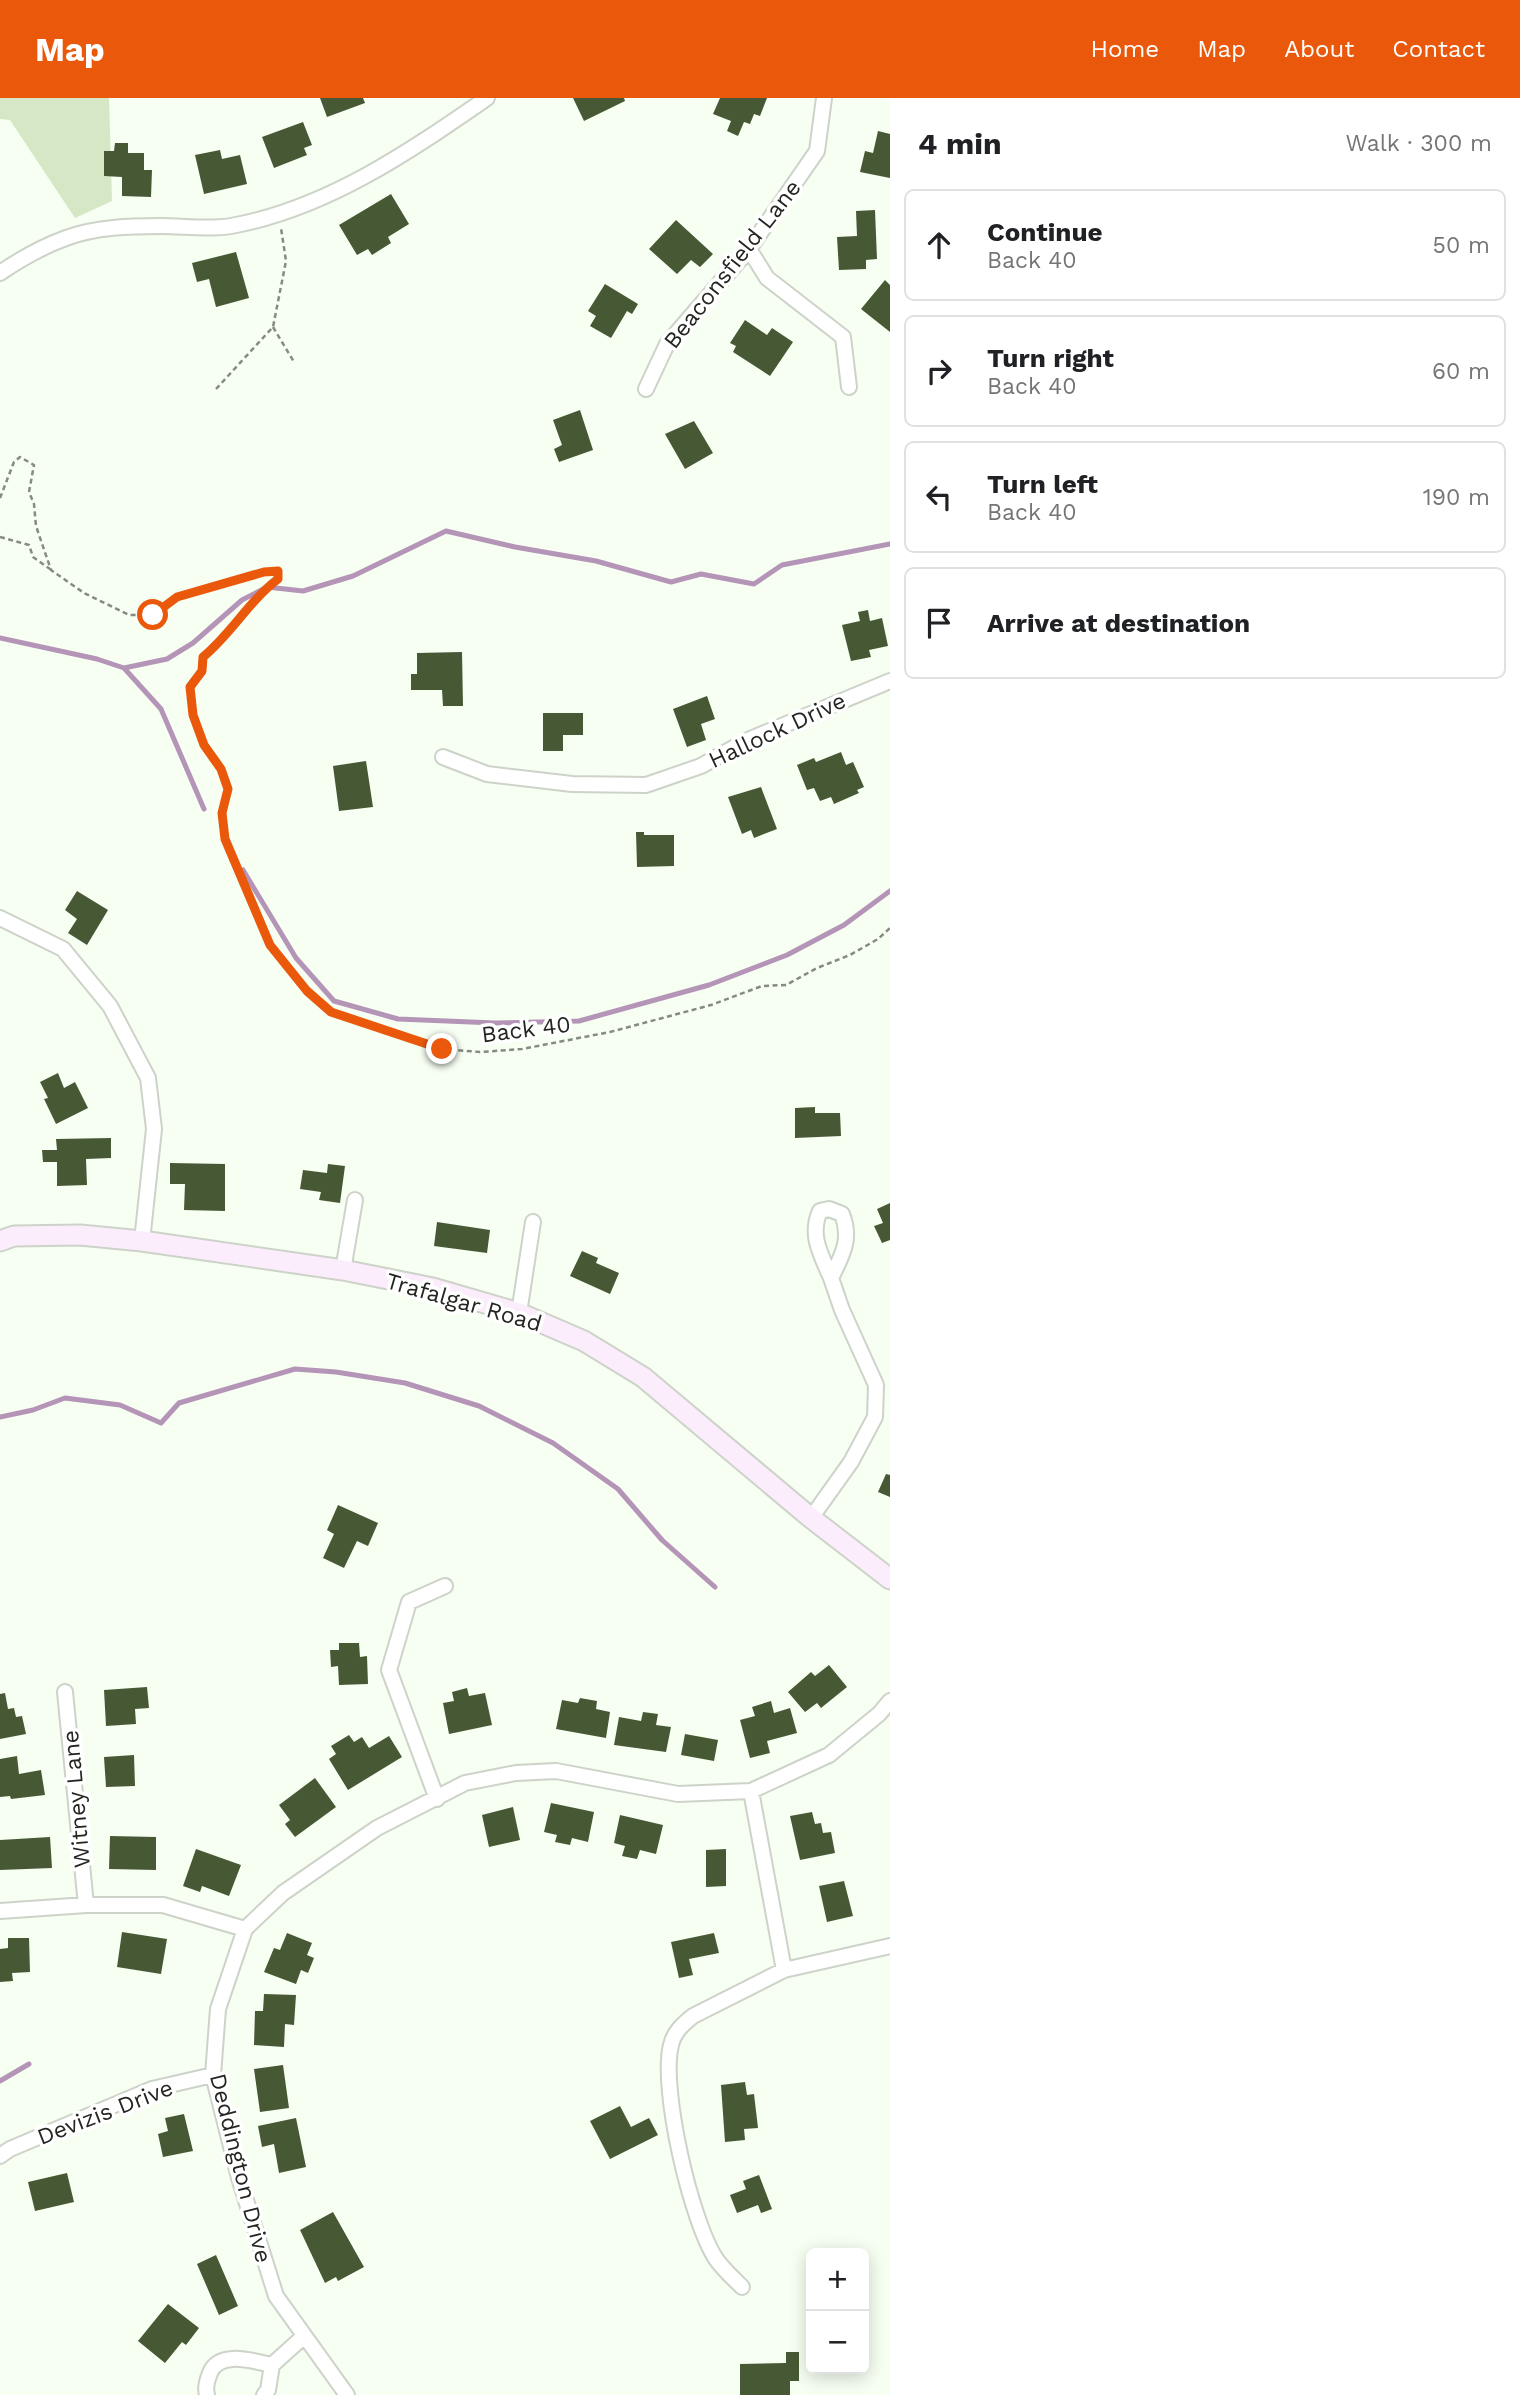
<!DOCTYPE html>
<meta charset="utf-8">
<style>
body{margin:0;font-family:"Work Sans",sans-serif;background:#f6f6f6;color:#202124}
.controls{position:absolute;right:21px;bottom:21px;display:grid;overflow:hidden;border-radius:10px;box-shadow:0 4px 18px #0003}
.controls button{width:63px;height:63px;display:grid;place-items:center;padding:0;border:0;border-bottom:2px solid #e0e0e0;background:#fff;color:#202124;font:35px sans-serif}
.stop{position:absolute;width:21px;height:21px;margin:-16px;border:5px solid #ea580c;border-radius:50%;background:#fff}
.stop.end{background:#ea580c;border-color:#fff;box-shadow:0 2px 7px #0008}
.list{margin:0;padding:0;list-style:none}
h2{display:flex;justify-content:space-between;align-items:center;height:91px;margin:0;padding:0 28px;font-size:30px}
h2 small{font-size:23px;font-weight:400;color:#757577}
.list li{display:grid;grid-template-columns:46px 1fr auto;gap:21px;align-items:center;box-sizing:border-box;height:112px;margin:0 14px 14px;padding:0 14px;border:2px solid #e0e0e0;border-radius:10px}
.list b{display:block;font-size:26px;white-space:nowrap}
.list p{margin:0;font-size:23px;white-space:nowrap;color:#757577}
.list em{font-size:23px;font-style:normal;color:#757577}
.icon{flex:none;width:38px;height:38px;fill:none;stroke:currentColor;stroke-width:2;stroke-linecap:round;stroke-linejoin:round}
.map{position:relative;flex:none;width:890px;height:2297px;overflow:hidden}
header{display:flex;align-items:center;gap:42px;box-sizing:border-box;height:98px;padding:0 35px;background:#ea580c;color:#fff}
header strong{font-size:33px}
nav{display:flex;gap:38px;margin-inline-start:auto;font-size:24px}
main{display:flex}
aside{flex:1;background:#fff}
.map>svg:first-child{display:block}
.green{fill:#d6e7c5}
.lines{fill:none;stroke-linecap:round;stroke-linejoin:round}
.stream{stroke:#b494b7;stroke-width:5}
.building{fill:#475934}
.street-casing{stroke:#cdd3c8;stroke-width:18}
.secondary-casing{stroke:#cdd3c8;stroke-width:23}
.path{stroke:#868a82;stroke-width:2.5;stroke-dasharray:5 3.5;stroke-linecap:butt}
.street{stroke:#fff;stroke-width:14}
.secondary{stroke:#fcedfd;stroke-width:19}
.route{stroke:#ea580c;stroke-width:9}
.labels{text-anchor:middle;stroke-width:7;stroke-linejoin:round;paint-order:stroke}
.street-label{font-size:23px;fill:#242622;stroke:#fff}
</style>
<header>
<strong>Map</strong>
<nav><a>Home</a><a>Map</a><a>About</a><a>Contact</a></nav>
</header>
<main>
<div class="map">
<svg width="890" height="2297" viewBox="0 0 890 2297">
<rect width="100%" height="100%" fill="#f7fef2"/>
<!-- green -->
<path class="green" d="M0 0H109L112 103 75 120 10 22 0 21Z"/>
<g class="lines">
<!-- stream -->
<path class="stream" d="M0 540 97 561 124 570 161 611 204 711
M124 570 167 561 193 545 242 502 267 489 303 493 353 478 446 433 515 449 596 463 671 484 701 476 754 486 782 467 890 446
M243 772 296 860 334 903 398 921 495 925 579 923 709 887 787 857 844 827 890 793
M0 1319 33 1312 65 1300 120 1307 161 1325 179 1305 295 1271 336 1274 405 1285 479 1308 553 1345 618 1391 662 1442 715 1489
M0 1983 29 1966"/>
</g>
<!-- building -->
<path class="building" d="M320 0H363L365 5 327 19Z
M573 0H624L625 3 584 23Z
M720 0H767L760 18 754 16 750 26 744 24 738 38 727 33 731 23 713 16Z
M303 24 312 47 304 50 307 57 274 70 262 39Z
M878 33 890 36V80L860 74 865 53 873 55Z
M115 45H128V55H144V72H152L151 99 122 98V79L104 78V53H114Z
M220 52 222 61 240 57 247 86 204 96 195 57Z
M391 96 409 126 388 139 391 145 372 157 368 151 357 157 339 127Z
M875 112 877 161 866 162V171L839 172 837 139 857 138 856 113Z
M676 122 713 156 700 169 691 162 677 176 649 151Z
M236 154 249 200 216 209 209 181 197 184 192 165Z
M885 182 890 187V234L861 211Z
M605 186 638 206 632 216 627 213 611 240 590 228 596 218 588 213Z
M745 222 767 237 772 230 793 244 770 278 733 254 736 248 730 245Z
M580 312 593 352 559 364 554 351 562 347 553 322Z
M694 323 713 355 685 371 665 336Z
M868 512 870 523 882 520 888 548 869 552 871 559 851 563 842 527 860 523 858 514Z
M462 554 463 608H443L442 592H411V576H417V555Z
M707 598 715 621 701 626 706 642 687 649 673 611Z
M543 615H583V637H563V653H543Z
M841 654 846 667 853 664 864 689 857 692 859 695 834 706 831 699 820 703 814 690 807 692 797 667 814 660 816 664Z
M366 663 373 709 339 713 333 668Z
M761 689 777 731 754 740 751 732 742 736 728 699Z
M636 734H644V737H674V768L637 769Z
M77 793 108 812 87 847 68 835 77 821 65 812Z
M58 975 64 990 75 984 88 1010 56 1026 44 1001 48 1000 40 984Z
M815 1009V1015H840L841 1038 795 1040V1010Z
M111 1040V1060L86 1061 87 1087 57 1088V1064H43L42 1052H57L56 1041Z
M170 1065 225 1066V1113L184 1112 185 1086H170Z
M328 1066 345 1068 340 1105 319 1102 321 1094 300 1091 303 1072 327 1075Z
M890 1105V1142L882 1145 874 1128 883 1125 877 1111Z
M437 1124 490 1132 487 1155 434 1148Z
M582 1153 598 1160 596 1165 619 1175 610 1196 570 1178Z
M886 1376 890 1377V1399L878 1394Z
M338 1407 378 1425 368 1448 357 1443 344 1470 323 1460 334 1436 327 1432Z
M339 1545H359L360 1559 367 1558 368 1586 339 1587 338 1568 331 1569 330 1552H339Z
M829 1567 847 1589 821 1610 817 1605 805 1614 788 1594 811 1574 815 1578Z
M147 1589 149 1610 135 1611 136 1626 106 1628 104 1592Z
M467 1590 469 1598 485 1595 492 1627 449 1636 443 1605 454 1603 452 1594Z
M5 1595 8 1611 14 1610 16 1619 22 1618 26 1636 0 1641V1596Z
M580 1600 597 1603 596 1611 610 1614 606 1640 556 1631 562 1602 578 1605Z
M771 1603 774 1615 790 1610 797 1635 767 1643 770 1655 750 1660 740 1622 755 1618 752 1609Z
M643 1614 658 1616 656 1627 671 1629 666 1654 614 1647 619 1619 641 1623Z
M685 1636 718 1642 714 1663 681 1657Z
M349 1637 354 1644 362 1639 369 1650 389 1638 402 1659 348 1692 329 1661 336 1656 331 1648Z
M134 1657 135 1688 106 1689 104 1659Z
M17 1658 19 1676 41 1672 45 1697 11 1701 10 1698 0 1699V1661Z
M315 1680 336 1709 295 1739 285 1726 290 1722 279 1707Z
M551 1705 594 1714 588 1744 572 1740 570 1747 555 1744 557 1737 544 1734Z
M513 1709 520 1742 489 1749 482 1717Z
M812 1714 815 1726 821 1725 823 1735 831 1734 835 1755 800 1762 790 1718Z
M620 1717 663 1727 656 1756 640 1752 637 1761 622 1758 625 1748 614 1745Z
M110 1738 156 1739V1772L109 1771Z
M50 1739 52 1770 0 1772V1742Z
M196 1751 241 1767 229 1798 202 1788 200 1794 183 1788Z
M726 1751V1788L706 1789V1752Z
M844 1783 853 1818 827 1824 819 1788Z
M122 1834 167 1841 161 1876 117 1869Z
M287 1835 312 1845 307 1857 314 1860 308 1875 301 1872 296 1886 264 1874 274 1850 280 1852Z
M714 1835 719 1855 689 1861 693 1877 679 1880 671 1844Z
M8 1840H29L30 1874 12 1875 13 1883 0 1884V1851L8 1850Z
M264 1896 296 1897 294 1927 285 1926 284 1949 254 1947 255 1913H263Z
M283 1967 289 2010 260 2014 254 1971Z
M745 1984 747 1997 754 1996 758 2030 744 2031 745 2042 725 2044 721 1987Z
M620 2008 631 2029 649 2020 658 2037 610 2061 590 2023Z
M184 2016 193 2053 163 2059 158 2036 168 2033 165 2020Z
M296 2020 306 2069 279 2075 274 2046 262 2049 258 2028Z
M67 2075 74 2104 35 2113 28 2084Z
M759 2077 772 2111 761 2115 758 2107 737 2115 730 2097 746 2091 743 2083Z
M333 2114 364 2169 338 2183 336 2179 325 2185 300 2132Z
M216 2157 238 2208 219 2217 197 2166Z
M168 2206 199 2230 186 2247 182 2244 165 2265 138 2243Z
M786 2254H799V2283H790V2297H740V2266L786 2265Z"/>
<g class="lines">
<defs>
<path id="street" d="M749 151 767 180 843 239 849 289
M0 175C19 162 44 148 66 140 95 129 131 128 161 128 184 128 209 132 231 128 326 111 409 54 487 0
M646 291 667 246 749 151 817 53 824 0
M443 659 487 676 572 686 646 687 701 668 748 642 890 583
M0 820 63 851 110 908 148 980 154 1031 142 1143
M343 1172 355 1102
M519 1215 533 1124
M811 1420 851 1364 875 1319 876 1287 842 1212 831 1180C842 1158 852 1141 842 1116L829 1111 820 1113C809 1137 821 1157 831 1180
M65 1594 86 1807
M751 1693 784 1872
M437 1701 389 1572 409 1504 445 1488
M0 1813 86 1807H163L245 1831
M0 2058 10 2051 152 1991 213 1977
M742 2189C733 2180 723 2171 716 2161 691 2123 660 1990 671 1947 674 1934 683 1926 693 1918L784 1872 890 1848
M207 2297C205 2289 207 2283 210 2275 219 2252 253 2263 272 2267
M264 2297 268 2292 272 2267 303 2239
M347 2297 276 2198 239 2080 213 1977 218 1911 245 1831 283 1795 377 1730 465 1685 516 1675 556 1673 678 1696 751 1693 829 1657 879 1616 890 1603"/>
<path id="secondary" d="M0 1143 14 1138 80 1137 142 1143 343 1172 433 1190 519 1215 584 1243 643 1279 811 1420 890 1481"/>
</defs>
<!-- street casing -->
<use href="#street" class="street-casing"/>
<!-- secondary casing -->
<use href="#secondary" class="secondary-casing"/>
<!-- path -->
<path class="path" d="M273 229 294 264
M216 291 273 229 286 163 281 130
M0 400 14 364 20 359 34 367 29 394 34 406 36 428 51 472 84 495 129 517H153L177 499 264 474 278 473V480C249 503 231 536 203 559L202 573 190 589 193 617 204 647 221 672 227 691 222 715 225 741 270 847 307 893 331 914 442 951 480 954 522 951 610 934 711 907 762 888 786 887 817 870 850 857 878 841 890 830
M0 439 29 447 33 459 50 471"/>
<!-- street -->
<use href="#street" class="street"/>
<!-- secondary -->
<use href="#secondary" class="secondary"/>
</g>
<g class="lines">
<!-- route -->
<path class="route" d="M153 517 177 499 264 474 278 473V481C249 503 231 536 203 559L202 573 190 589 193 617 204 647 221 671 228 691 222 715 225 741 270 847 307 893 331 914 442 951"/>
</g>
<g class="labels">
<!-- street labels -->
<g class="street-label">
<text transform="translate(732 166) rotate(-52)" y="8">Beaconsfield Lane</text>
<text transform="translate(777 632) rotate(-25)" y="8">Hallock Drive</text>
<text transform="translate(526 931) rotate(-7)" y="8">Back 40</text>
<text transform="translate(464 1204) rotate(16)" y="8">Trafalgar Road</text>
<text transform="translate(76 1701) rotate(-95)" y="8">Witney Lane</text>
<text transform="translate(105 2014) rotate(-21)" y="8">Devizis Drive</text>
<text transform="translate(241 2070) rotate(76)" y="8">Deddington Drive</text>
</g>
</g>
</svg>
<div class="controls">
<button>+</button>
<button>−</button>
</div>
<div class="stop" style="left:153px;top:517px"></div>
<div class="stop end" style="left:442px;top:951px"></div>
</div>
<aside>
<h2>4 min<small>Walk · 300 m</small></h2>
<ul class="list">
<li><svg class="icon" aria-label="ahead" viewBox="0 0 24 24"><path d="M12 20V5M6 11l6-6 6 6"/></svg><div><b>Continue</b><p>Back 40</p></div><em>50 m</em></li>
<li><svg class="icon" aria-label="right" viewBox="0 0 24 24"><path d="M7 20v-9h11M14 6l5 5-5 5"/></svg><div><b>Turn right</b><p>Back 40</p></div><em>60 m</em></li>
<li><svg class="icon" aria-label="left" viewBox="0 0 24 24"><path d="M17 20v-9H6M10 6l-5 5 5 5"/></svg><div><b>Turn left</b><p>Back 40</p></div><em>190 m</em></li>
<li><svg class="icon" aria-label="arrive" viewBox="0 0 24 24"><path d="M6 21V4h12l-3 4 3 4H6"/></svg><div><b>Arrive at destination</b></div></li>
</ul>
</aside>
</main>
